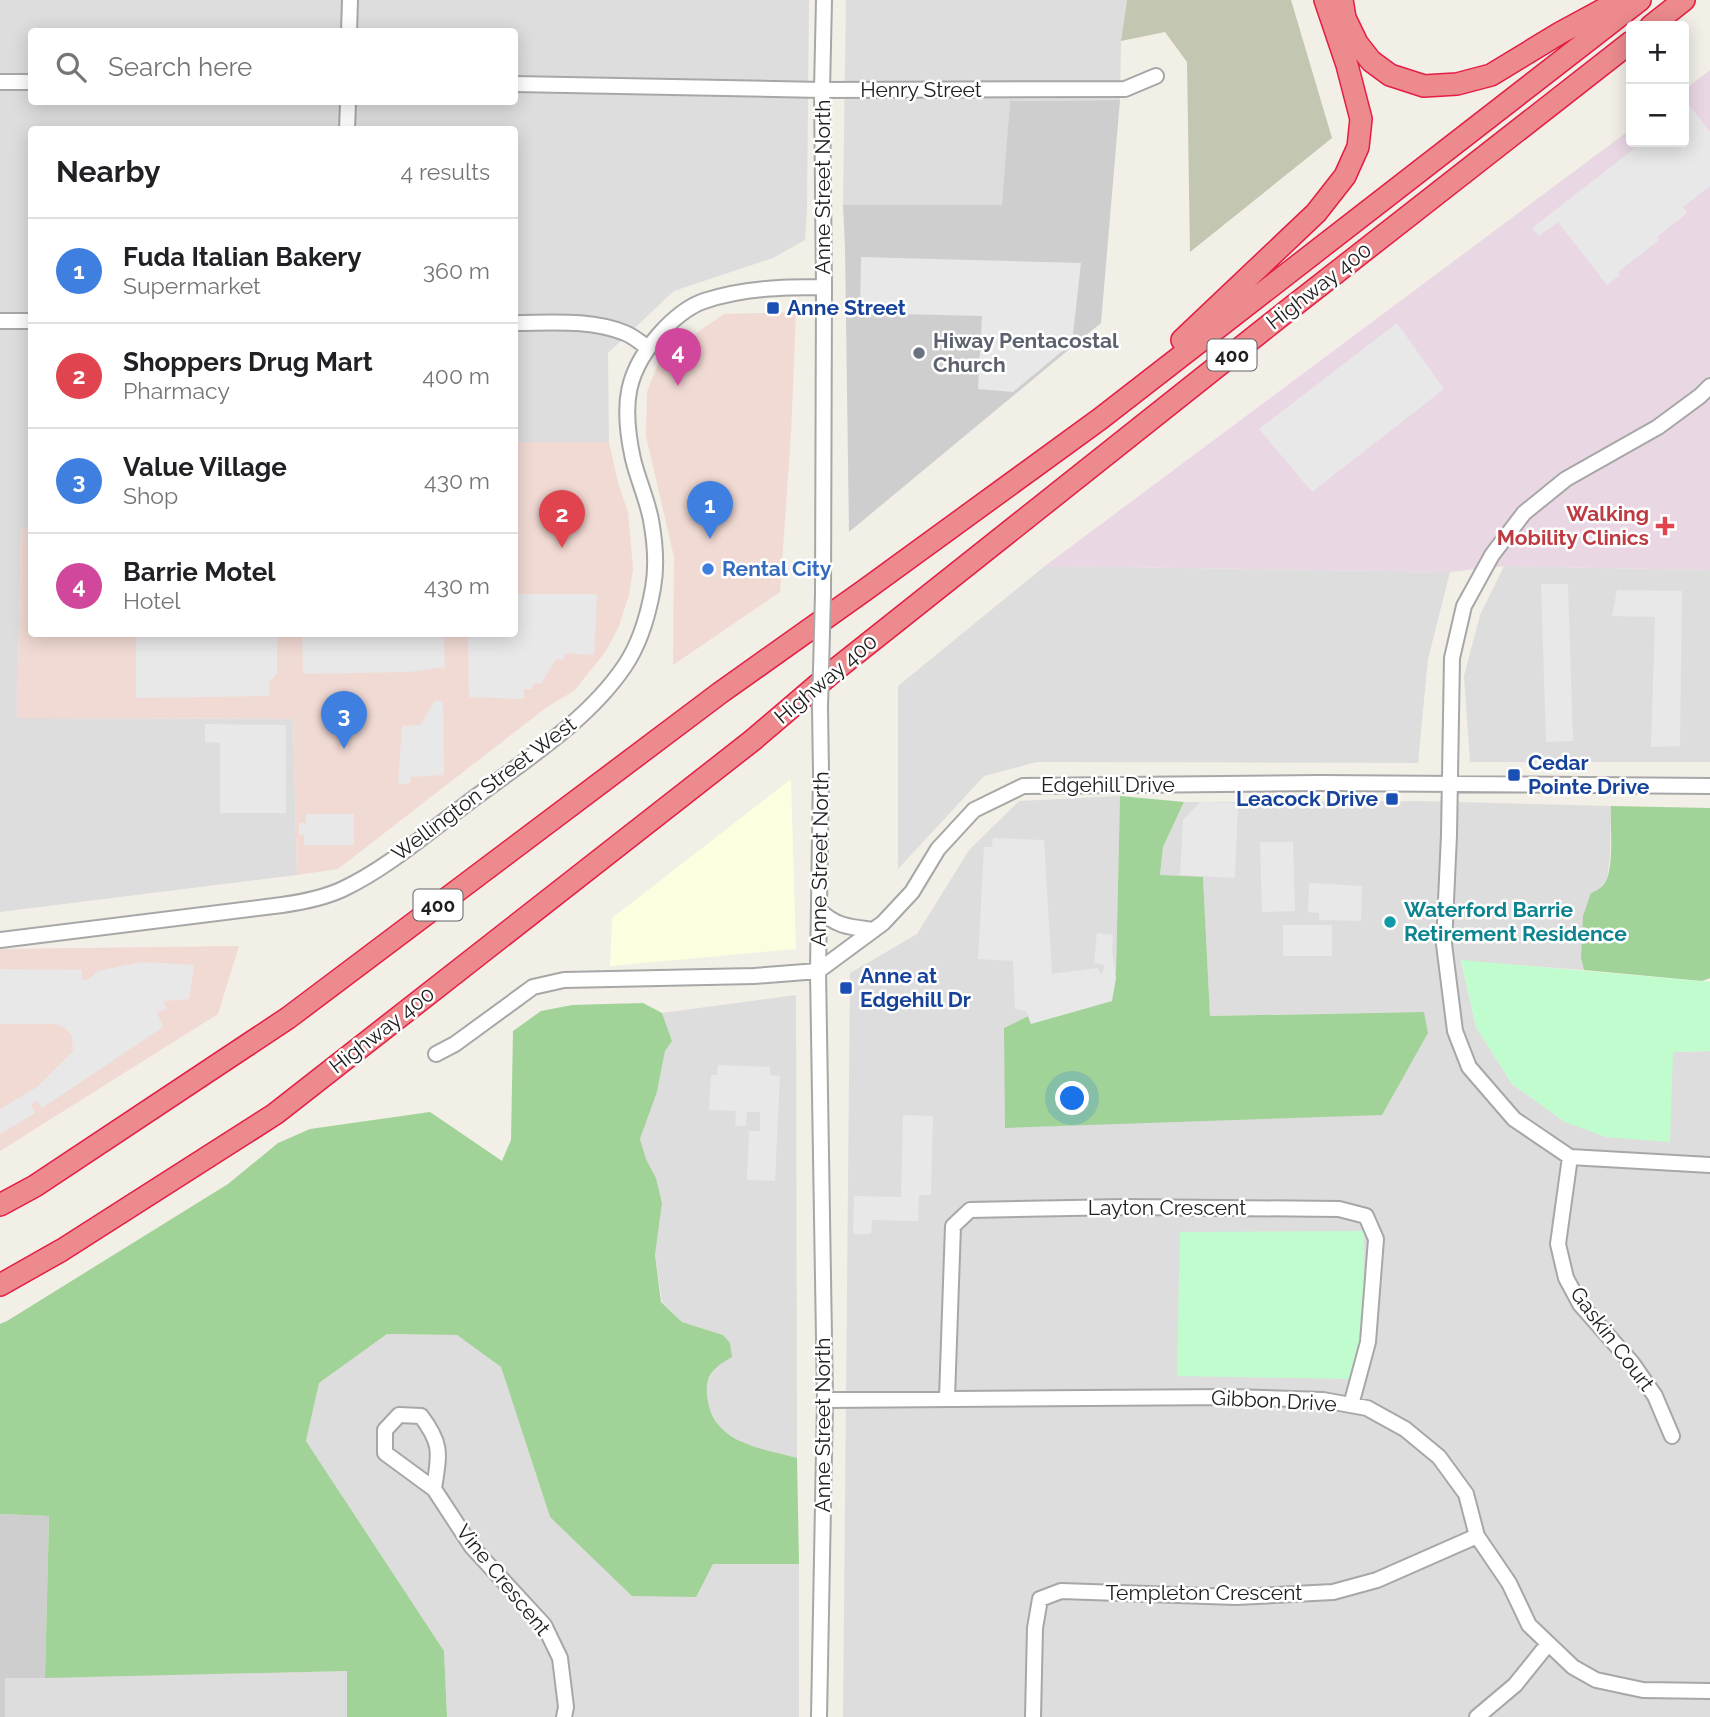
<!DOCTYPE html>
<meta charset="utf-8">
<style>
body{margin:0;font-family:Raleway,sans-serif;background:#f6f6f6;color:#202124}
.controls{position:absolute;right:21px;top:21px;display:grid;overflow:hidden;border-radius:7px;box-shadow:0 4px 18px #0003}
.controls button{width:63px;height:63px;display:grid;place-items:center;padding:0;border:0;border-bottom:2px solid #e0e0e0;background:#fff;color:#202124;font:35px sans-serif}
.you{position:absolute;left:1073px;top:1099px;width:24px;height:24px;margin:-18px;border:5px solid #fff;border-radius:50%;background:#1a73e8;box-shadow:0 0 0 10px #1a73e833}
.badge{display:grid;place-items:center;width:46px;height:46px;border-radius:50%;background:#cf1e00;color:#fff;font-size:23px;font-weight:700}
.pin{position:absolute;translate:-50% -58px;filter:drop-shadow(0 2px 4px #0008)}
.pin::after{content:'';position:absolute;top:37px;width:24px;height:21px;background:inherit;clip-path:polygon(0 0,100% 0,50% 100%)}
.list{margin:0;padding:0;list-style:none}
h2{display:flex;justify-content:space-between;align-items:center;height:91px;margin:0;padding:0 28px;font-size:30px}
h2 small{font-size:23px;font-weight:400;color:#757577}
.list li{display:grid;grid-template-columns:46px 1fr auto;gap:21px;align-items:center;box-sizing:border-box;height:105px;padding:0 28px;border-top:2px solid #e0e0e0}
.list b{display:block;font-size:26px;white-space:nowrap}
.list p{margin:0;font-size:23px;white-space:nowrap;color:#757577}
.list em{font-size:23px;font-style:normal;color:#757577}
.icon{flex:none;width:38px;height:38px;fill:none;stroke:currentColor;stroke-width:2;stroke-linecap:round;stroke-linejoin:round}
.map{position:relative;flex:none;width:1710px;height:1717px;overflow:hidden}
.search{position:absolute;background:#fff;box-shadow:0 4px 18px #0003;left:28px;top:28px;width:490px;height:77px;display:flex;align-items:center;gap:18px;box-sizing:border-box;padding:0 24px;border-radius:7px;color:#757577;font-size:26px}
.panel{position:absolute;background:#fff;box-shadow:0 4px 18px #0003;left:28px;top:126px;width:490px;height:511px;border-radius:7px}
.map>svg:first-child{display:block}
.residential{fill:#dedddd;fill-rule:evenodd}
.commercial{fill:#f2dad4}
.industrial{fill:#ead7e4}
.education{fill:#fbffe0}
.religious{fill:#cecece}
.construction{fill:#c3c6b0}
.forest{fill:#a1d298}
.park{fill:#c1fcce}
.parking{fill:#e8e8e8}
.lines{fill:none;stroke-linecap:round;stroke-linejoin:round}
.minor-casing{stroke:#a7a7a7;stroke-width:18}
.highway-casing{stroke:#e51d44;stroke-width:24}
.minor{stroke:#fff;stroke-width:14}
.highway{stroke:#ec8a8d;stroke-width:21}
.minor-bridge-casing{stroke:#a7a7a7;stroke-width:18;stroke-linecap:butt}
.minor-bridge{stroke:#fff;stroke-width:14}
.transit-dot{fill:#1a4fb4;stroke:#fff;stroke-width:2.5}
.worship-dot{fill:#6b7280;stroke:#fff;stroke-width:2.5}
.health-dot{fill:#e0444e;stroke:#fff;stroke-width:2.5}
.shop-dot{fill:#3f7fe0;stroke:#fff;stroke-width:2.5}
.culture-dot{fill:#0f9aa8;stroke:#fff;stroke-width:2.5}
.labels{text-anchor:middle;stroke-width:5;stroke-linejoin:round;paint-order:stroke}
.shield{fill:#fff;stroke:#636363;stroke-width:2}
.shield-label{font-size:19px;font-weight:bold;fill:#202020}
.street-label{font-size:21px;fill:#202020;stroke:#fff}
.transit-label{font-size:21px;font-weight:bold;fill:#164399;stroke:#fff;text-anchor:start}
.worship-label{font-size:21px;font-weight:bold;fill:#5b616d;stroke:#fff;text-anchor:start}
.health-label{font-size:21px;font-weight:bold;fill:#be3a42;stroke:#fff;text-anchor:end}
.shop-label{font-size:21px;font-weight:bold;fill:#366cbe;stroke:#fff;text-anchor:start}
.culture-label{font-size:21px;font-weight:bold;fill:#0d838f;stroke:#fff;text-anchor:start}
</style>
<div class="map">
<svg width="1710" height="1717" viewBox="0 0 1710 1717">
<rect width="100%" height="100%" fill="#f1efe6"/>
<!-- residential -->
<path class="residential" d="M0 0H809L807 210 805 240 773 258 674 291 608 353 609 442H515L514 130H32V528H21L17 718 293 719 297 875 0 912ZM32 32H514V102H32Z
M846 0H1127L1121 41 1120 100 1010 101 1003 205H843Z
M1045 566 1450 572 1428 659 1418 763 1037 762 984 776 898 869V686Z
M1504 566 1710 570V762H1470L1464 676 1480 615Z
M1120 796 1116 973 1004 1028 1423 1012 1210 1016 1203 878 1160 876 1163 847 1184 802 1420 801 1611 806 1610 856 1607 880 1599 890 1581 958 1584 970 1461 961 1476 1027 1512 1084 1565 1122 1673 1052 1710 1051V1717H843L850 973 917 934 969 850 1019 801Z
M796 995 797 1458 748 1446 721 1429 708 1407 706 1383 716 1367 731 1357 723 1335 682 1322 662 1302 655 1255 662 1203 656 1178 646 1159 640 1139 657 1092 665 1051 672 1041 662 1013Z
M387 1334 457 1335 501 1367 550 1517 712 1564H799V1717H447L444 1651 306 1441 319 1383Z
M347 1671V1717H0L4 1678Z"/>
<!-- commercial -->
<path class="commercial" d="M796 312 791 433 780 592 673 665 674 557 646 436 647 392 660 358 724 314Z
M515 442H609L618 483 628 512 633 569 629 595 619 626 606 651 574 691 547 707 338 869 297 875 293 719 17 718 21 528H31L32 634H514Z
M239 946 218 1014 0 1151V949Z"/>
<!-- industrial -->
<path class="industrial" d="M1710 70V570L1504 566 1450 572 1045 566 1631 129V142H1684V90Z"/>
<!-- education -->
<path class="education" d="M791 779 796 949 610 966 612 918Z"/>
<!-- religious -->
<path class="religious" d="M1120 100 1101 323 849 532 845 247 843 205H1002L1010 101Z
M0 1514 49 1516 45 1678H5V1717H0Z"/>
<!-- construction -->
<path class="construction" d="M1127 0H1291L1332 138 1190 252 1187 62 1165 32 1121 41Z"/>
<!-- forest -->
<path class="forest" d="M1120 796 1184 802 1163 847 1160 875 1203 877 1210 1016 1424 1012 1428 1033 1382 1115 1005 1128 1004 1028 1116 973Z
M1611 806 1710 808V978L1702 981 1584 970 1581 958 1583 916 1591 893C1599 890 1604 886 1607 879 1614 857 1610 829 1611 806Z
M643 1003 662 1013 672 1041 665 1051 657 1092 640 1139 646 1159 656 1178 662 1203 655 1255 661 1302 682 1322 723 1335 730 1343 732 1357C715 1367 705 1374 707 1395 711 1443 760 1448 797 1458L799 1564H713L696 1597 632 1596 550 1517 501 1367 457 1335 387 1334 319 1383 306 1441 444 1651 447 1717H347V1671L45 1678 49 1516 0 1514V1324L7 1321 228 1184 278 1143 310 1129 430 1112 502 1161 511 1140 513 1031 541 1011 572 1005Z"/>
<!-- park -->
<path class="park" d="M1461 960 1710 982V1051L1673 1052 1670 1142 1606 1137 1565 1122 1512 1084 1476 1027Z
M1364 1231 1362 1349 1352 1379 1177 1376 1180 1232Z"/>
<!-- parking -->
<path class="parking" d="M1690 106 1710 132V186L1683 207 1687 213 1657 237 1659 240 1618 272 1620 275 1607 285 1558 222 1539 236 1532 228 1643 142H1684V110Z
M861 257 1081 263 1072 343 1013 392 978 389 982 316 860 313Z
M1397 323 1444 389 1312 492 1259 429Z
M1541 584H1568L1573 741 1546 742Z
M1617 590 1682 591 1680 746 1651 747 1655 617 1612 616Z
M515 594H597L594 655 565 653 563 660 556 659 541 684 533 683 532 689H524V699L469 697 468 634H514Z
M136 634H277V673L269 683 270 696 136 698Z
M302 634H444L445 667 409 672 303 674Z
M434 701H443L444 775 411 777 410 783 398 785 402 726 421 725Z
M205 724 286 725V813H220V743L205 742Z
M1200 802 1238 803 1235 878 1180 875 1183 820Z
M306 814H354V845H304V835H299V823H306Z
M993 838 1044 840 1052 974 1098 968 1101 975 1105 965 1094 963 1097 933 1113 935 1112 951 1116 978 1112 1001 1031 1024 1026 1011 1015 1009 1013 961 978 959 984 847H992Z
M1260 842H1293L1295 911 1262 912Z
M1309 883 1362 886 1361 921 1319 920V913L1308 912Z
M1283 925H1332V956H1283Z
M143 962 194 965 189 999 163 1001 167 1009 157 1012 163 1027 42 1108 37 1101 31 1105 35 1113 0 1134V1109L37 1087 73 1051 72 1036 66 1029 56 1024H0V969L82 970 81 979 85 980 89 979 98 971Z
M718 1065 770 1067V1075L780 1076 775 1181 747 1180 749 1131H760V1112H747L746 1126H735L736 1111 709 1110 711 1075H717Z
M903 1115 933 1116 931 1195H919L918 1221 872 1220 871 1234H853L854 1196 901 1197Z"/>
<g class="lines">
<defs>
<path id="minor" d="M349 32 350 0
M0 82H32
M514 84 822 90 1125 89 1156 76
M347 130 348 102
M0 321H32
M514 323C551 323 590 319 625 333 633 336 641 343 648 348
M1710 386 1700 396 1658 427 1566 479 1524 513 1492 555 1464 606 1452 658 1449 835 1444 944 1455 1031 1469 1067 1514 1119 1570 1157 1710 1165
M823 594 824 287 822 90 824 0
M819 910C837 927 850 927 874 930
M0 940 282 905C303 902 324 898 343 889 387 868 426 834 465 805 519 764 586 723 624 667 640 644 648 616 653 588 657 566 655 542 651 520 647 499 638 480 633 459 621 404 625 370 665 328 676 317 689 306 704 301 743 288 783 287 824 287
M436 1054 455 1044 533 987 564 980 754 976 818 971 883 923 912 892 938 849 974 810 1023 786 1320 783 1710 786
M1570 1157 1558 1244 1566 1278 1580 1304 1632 1363 1655 1396 1672 1436
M947 1398 953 1226 970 1210 1124 1207 1339 1209 1366 1216 1376 1239 1368 1342 1351 1405
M825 1400 1231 1397 1323 1400 1367 1408 1405 1429 1439 1457 1466 1494 1477 1536 1509 1583 1529 1625 1573 1667 1596 1680 1643 1690 1710 1691
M434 1489C439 1454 443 1445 421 1416L399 1415 385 1430V1453L434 1489 472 1547 544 1625 560 1658 566 1707 564 1717
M819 1717 825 1400 818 971 821 772 820 707
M1033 1717 1035 1628 1040 1599 1061 1591 1236 1597 1333 1592 1377 1580 1477 1536
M1477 1717 1515 1685 1548 1644"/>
<path id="highway" d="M1342 0 1345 18 1357 43 1371 61 1390 75 1424 86 1457 84 1491 75 1560 33 1621 0
M1651 26 1684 0
M1182 340 1316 213 1345 176 1358 147 1361 119 1347 65 1325 0
M0 1205 35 1186 288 1018 720 693 865 590 1100 419 1640 0
M0 1285 62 1250 275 1114 753 740 835 670 1287 311 1631 42"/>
</defs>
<!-- minor casing -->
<use href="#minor" class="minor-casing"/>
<!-- highway casing -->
<use href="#highway" class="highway-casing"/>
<!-- minor -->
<use href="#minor" class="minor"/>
<!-- highway -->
<use href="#highway" class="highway"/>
<defs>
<path id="minor-bridge" d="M820 707 823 594"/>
</defs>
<!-- minor-bridge casing -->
<use href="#minor-bridge" class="minor-bridge-casing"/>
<!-- minor-bridge -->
<use href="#minor-bridge" class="minor-bridge"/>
</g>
<!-- markers -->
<g class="transit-dot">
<rect x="766" y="301" width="14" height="14" rx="3.5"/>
<rect x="1507" y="768" width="14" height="14" rx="3.5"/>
<rect x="1385" y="792" width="14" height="14" rx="3.5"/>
<rect x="839" y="981" width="14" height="14" rx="3.5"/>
</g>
<circle class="worship-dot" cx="919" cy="353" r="7"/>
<path class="health-dot" d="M1661.5 515.5h7v7h7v7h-7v7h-7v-7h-7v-7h7z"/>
<circle class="shop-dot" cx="708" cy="569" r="7"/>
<circle class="culture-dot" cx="1390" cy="922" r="7"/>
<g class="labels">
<!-- shield labels -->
<g class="shield">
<rect x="1207.5" y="339.5" width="49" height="31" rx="5"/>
<rect x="413.5" y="889.5" width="49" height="31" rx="5"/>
</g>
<g class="shield-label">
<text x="1232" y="362">400</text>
<text x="438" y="912">400</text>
</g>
<!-- street labels -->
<g class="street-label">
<text x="921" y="97">Henry Street</text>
<text transform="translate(823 187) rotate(-90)" y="7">Anne Street North</text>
<text transform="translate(1319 286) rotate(-38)" y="7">Highway 400</text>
<text transform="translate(826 679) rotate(-40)" y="7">Highway 400</text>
<text x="1108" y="792">Edgehill Drive</text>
<text transform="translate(484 789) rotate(-37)" y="7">Wellington Street West</text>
<text transform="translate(820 859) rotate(-89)" y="7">Anne Street North</text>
<text transform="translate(382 1030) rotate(-38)" y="7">Highway 400</text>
<text x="1167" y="1215">Layton Crescent</text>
<text transform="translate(1612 1339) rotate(53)" y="7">Gaskin Court</text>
<text transform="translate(1274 1401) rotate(3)" y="7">Gibbon Drive</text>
<text transform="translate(823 1425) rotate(-90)" y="7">Anne Street North</text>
<text transform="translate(503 1580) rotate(51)" y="7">Vine Crescent</text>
<text x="1204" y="1600">Templeton Crescent</text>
</g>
<!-- transit labels -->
<g class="transit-label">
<text x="787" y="315">Anne Street</text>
<text x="1528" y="770">Cedar<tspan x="1528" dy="24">Pointe Drive</tspan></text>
<text x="1378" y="806" text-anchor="end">Leacock Drive</text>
<text x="860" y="983">Anne at<tspan x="860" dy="24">Edgehill Dr</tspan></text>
</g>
<!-- worship labels -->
<g class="worship-label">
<text x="933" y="348">Hiway Pentacostal<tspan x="933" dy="24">Church</tspan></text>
</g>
<!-- health labels -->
<g class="health-label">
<text x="1649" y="521">Walking<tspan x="1649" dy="24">Mobility Clinics</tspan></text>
</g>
<!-- shop labels -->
<g class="shop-label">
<text x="722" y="576">Rental City</text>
</g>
<!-- culture labels -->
<g class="culture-label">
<text x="1404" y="917">Waterford Barrie<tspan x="1404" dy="24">Retirement Residence</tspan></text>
</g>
</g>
</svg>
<div class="controls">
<button>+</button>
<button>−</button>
</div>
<div class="you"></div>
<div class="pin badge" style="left:710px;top:539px;background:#3f7fe0">1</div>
<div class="pin badge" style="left:562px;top:548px;background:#e0444e">2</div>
<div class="pin badge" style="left:344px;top:749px;background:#3f7fe0">3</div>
<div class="pin badge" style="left:678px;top:386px;background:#d1479c">4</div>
<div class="search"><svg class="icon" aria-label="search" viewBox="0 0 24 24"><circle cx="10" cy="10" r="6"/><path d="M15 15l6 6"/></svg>Search here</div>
<section class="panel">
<h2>Nearby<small>4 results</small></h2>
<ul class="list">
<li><span class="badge" style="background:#3f7fe0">1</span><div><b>Fuda Italian Bakery</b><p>Supermarket</p></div><em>360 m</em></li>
<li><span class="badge" style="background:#e0444e">2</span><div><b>Shoppers Drug Mart</b><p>Pharmacy</p></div><em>400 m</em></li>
<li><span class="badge" style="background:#3f7fe0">3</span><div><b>Value Village</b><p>Shop</p></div><em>430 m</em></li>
<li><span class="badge" style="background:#d1479c">4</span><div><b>Barrie Motel</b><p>Hotel</p></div><em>430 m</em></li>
</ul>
</section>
</div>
